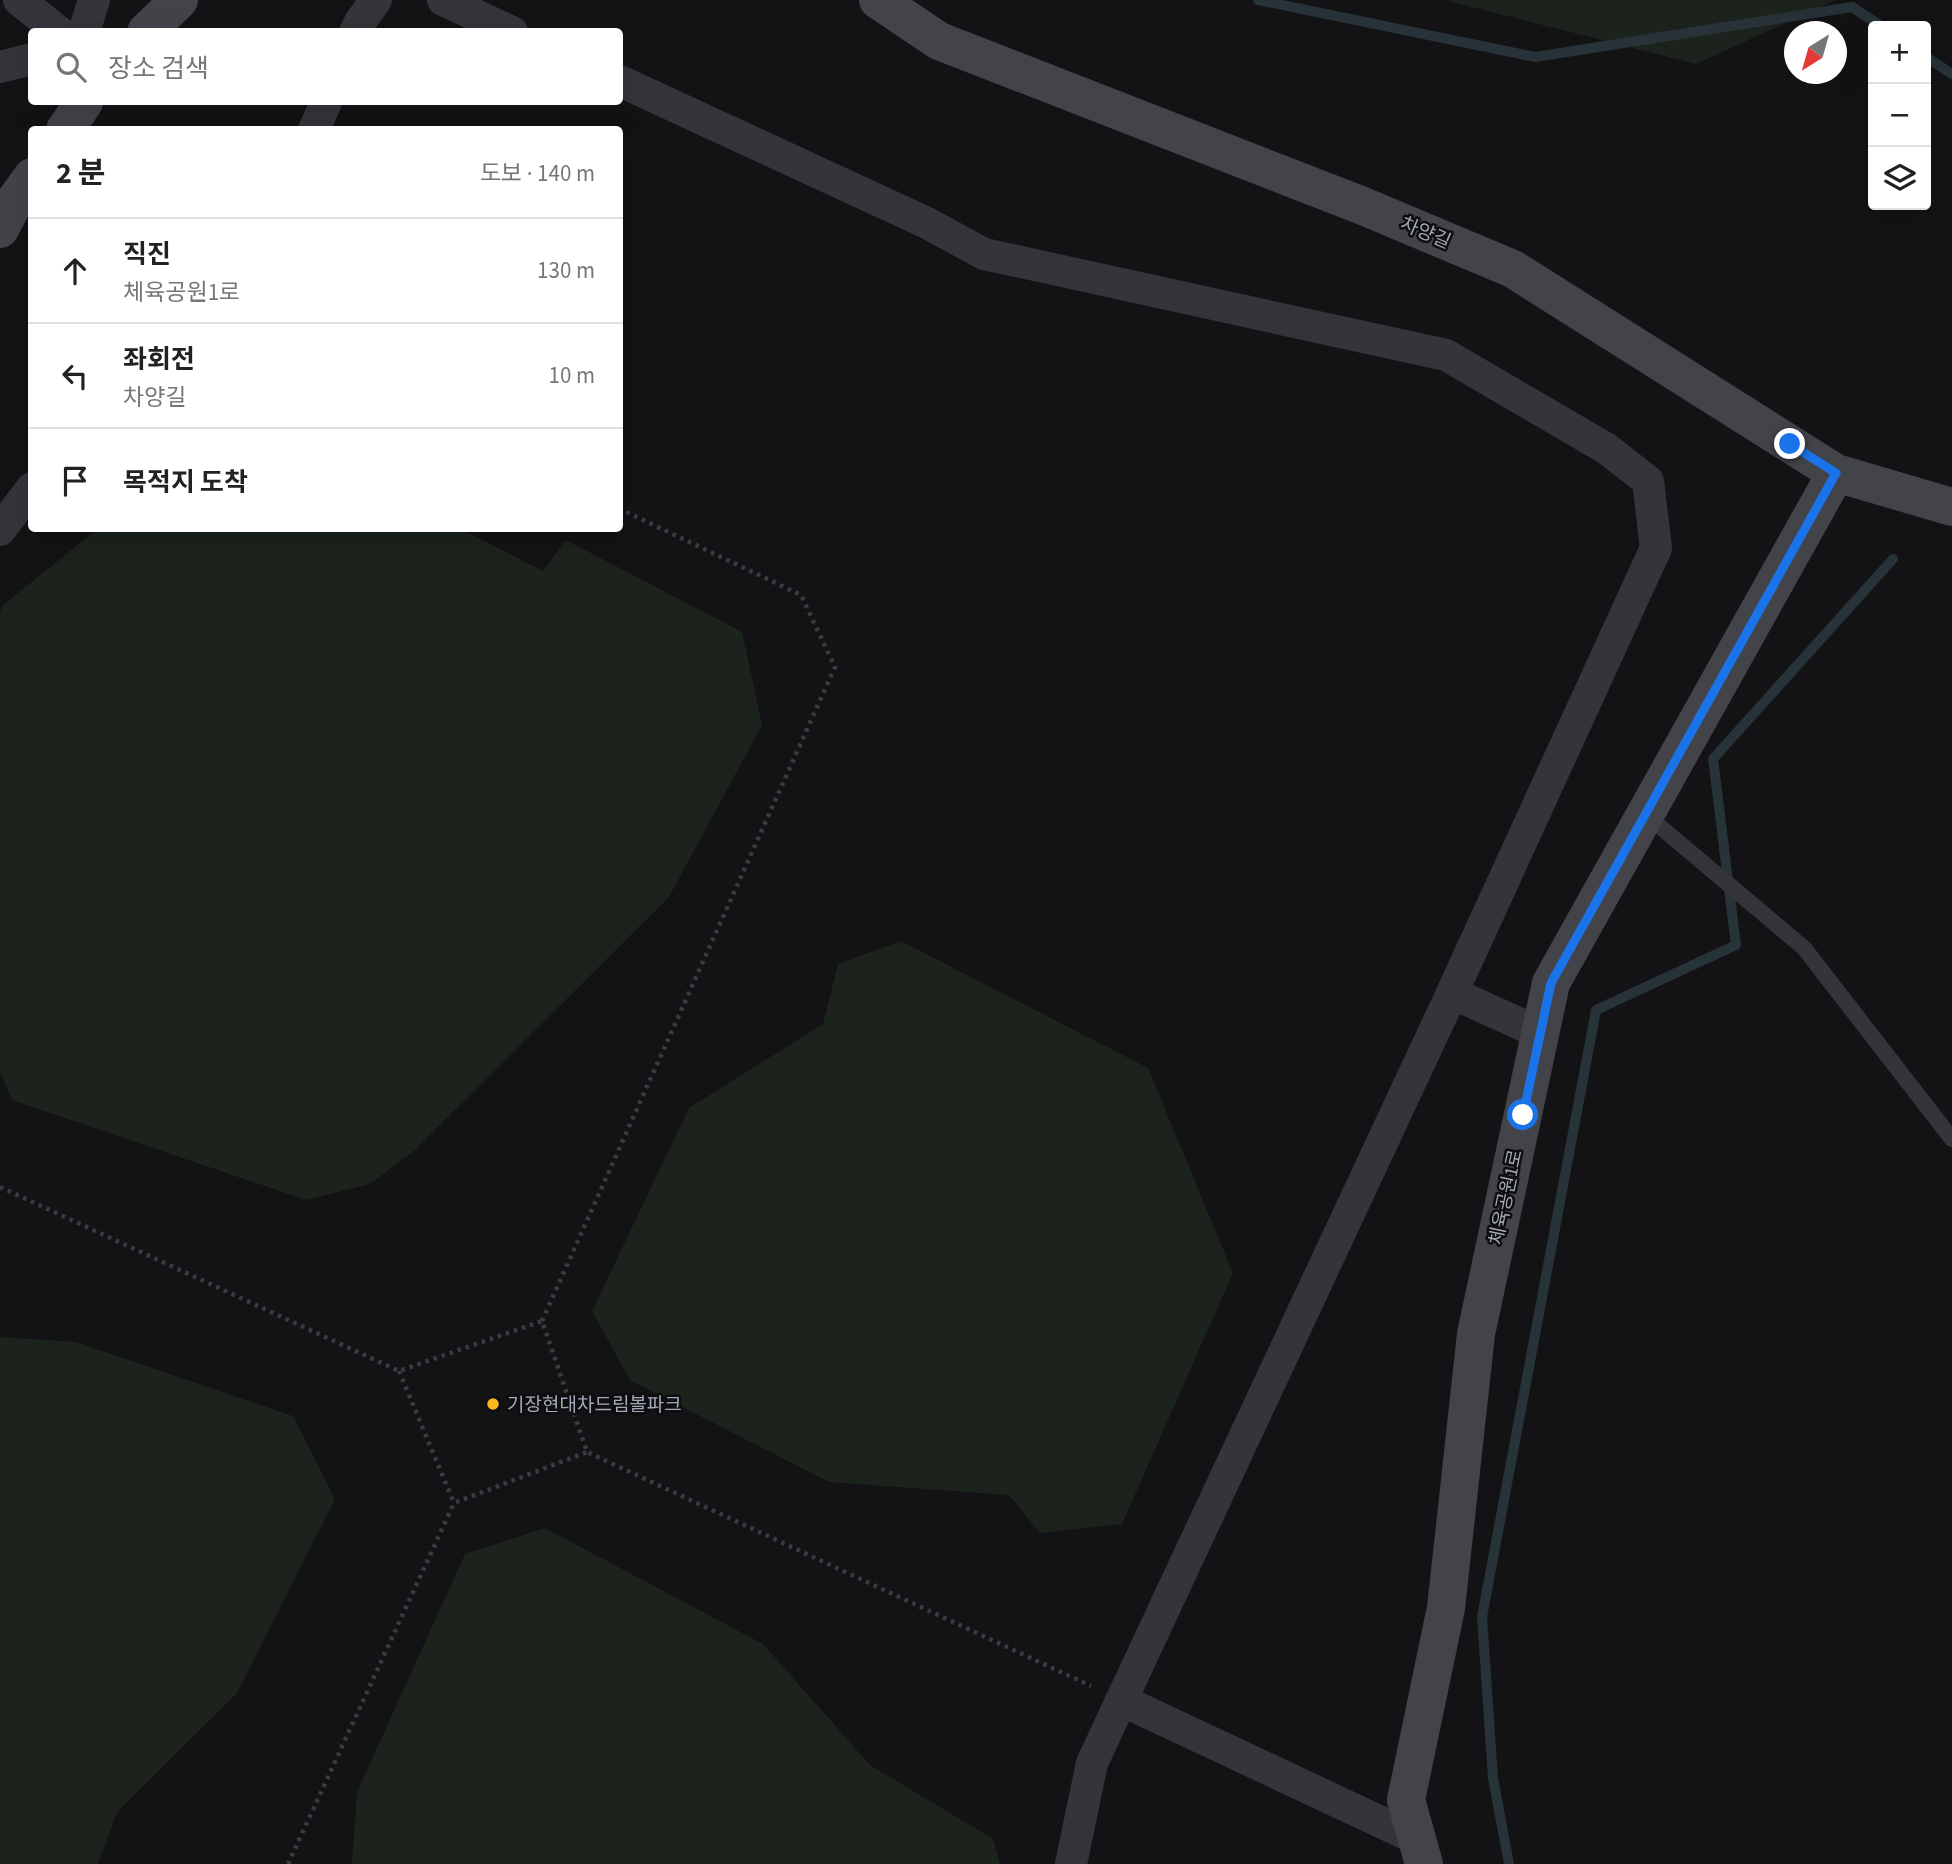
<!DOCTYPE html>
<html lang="ko">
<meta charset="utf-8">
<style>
body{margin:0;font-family:"Source Sans 3","Noto Sans KR",sans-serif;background:#f2f2f2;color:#222}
.controls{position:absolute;right:21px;top:21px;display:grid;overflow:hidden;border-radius:7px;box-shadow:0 7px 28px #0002}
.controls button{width:63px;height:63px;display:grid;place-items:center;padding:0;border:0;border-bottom:2px solid #e0e0e0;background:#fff;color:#222;font:35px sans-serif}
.compass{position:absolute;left:1784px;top:21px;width:63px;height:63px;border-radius:50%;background:#fff;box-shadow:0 7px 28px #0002;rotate:217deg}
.stop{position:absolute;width:21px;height:21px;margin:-16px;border:5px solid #1a73e8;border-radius:50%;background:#fff}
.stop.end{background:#1a73e8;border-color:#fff;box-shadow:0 2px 7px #0008}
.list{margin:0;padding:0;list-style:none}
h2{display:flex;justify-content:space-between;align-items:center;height:91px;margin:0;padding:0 28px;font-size:30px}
h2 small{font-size:23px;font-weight:400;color:#767676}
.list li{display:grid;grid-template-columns:46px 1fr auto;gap:21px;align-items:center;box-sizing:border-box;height:105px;padding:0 28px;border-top:2px solid #e0e0e0}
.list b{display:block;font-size:26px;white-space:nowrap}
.list p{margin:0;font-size:23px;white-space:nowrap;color:#767676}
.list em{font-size:23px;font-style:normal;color:#767676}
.icon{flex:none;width:38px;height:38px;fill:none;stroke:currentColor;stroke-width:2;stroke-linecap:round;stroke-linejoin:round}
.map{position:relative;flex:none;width:1952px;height:1864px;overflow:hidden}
.search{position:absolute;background:#fff;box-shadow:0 7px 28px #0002;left:28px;top:28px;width:595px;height:77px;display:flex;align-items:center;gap:18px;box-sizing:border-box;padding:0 24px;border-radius:7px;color:#767676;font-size:26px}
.panel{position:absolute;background:#fff;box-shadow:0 7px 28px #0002;left:28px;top:126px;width:595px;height:406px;border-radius:7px}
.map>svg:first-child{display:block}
.green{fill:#1b231c}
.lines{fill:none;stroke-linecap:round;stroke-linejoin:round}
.stream{stroke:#283239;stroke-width:10}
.path{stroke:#3a3c41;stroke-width:4.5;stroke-dasharray:3.5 5;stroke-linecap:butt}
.lane{stroke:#34353a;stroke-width:16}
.street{stroke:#34353a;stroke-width:32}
.secondary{stroke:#42444a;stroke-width:38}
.route{stroke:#1a73e8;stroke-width:9}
.poi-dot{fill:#feb721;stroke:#0e0e10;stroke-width:2.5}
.labels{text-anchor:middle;stroke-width:5;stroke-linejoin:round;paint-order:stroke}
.street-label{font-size:19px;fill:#a3a9b6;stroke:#0e0e10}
.poi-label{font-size:19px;fill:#a3a9b6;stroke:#0e0e10;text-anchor:start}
</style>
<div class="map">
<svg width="1952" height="1864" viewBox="0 0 1952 1864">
<rect width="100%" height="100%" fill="#131315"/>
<!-- green -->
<path class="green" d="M1444 0H1836L1696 64Z
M97 529H461L543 571 566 540 742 632 762 725 669 897 414 1151 370 1184 306 1200 12 1100 0 1071V613L2 606Z
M901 941 1148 1068 1233 1273 1122 1524 1040 1533 1009 1495 829 1482 630 1380 592 1311 689 1108 823 1024 838 964Z
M0 1337 76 1342 293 1416 335 1499 237 1693 117 1812 98 1864H0Z
M545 1528 763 1644 870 1765 993 1839 1000 1864H352L357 1792 465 1554Z"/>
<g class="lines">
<!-- stream -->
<path class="stream" d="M1258 0 1535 57 1852 7 1881 26
M1926 57 1952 74
M1509 1864 1493 1778 1482 1617 1596 1010 1736 945 1713 759 1893 559"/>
<!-- path -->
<path class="path" d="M0 1187 399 1371 542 1321 587 1452 1091 1686
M542 1321 835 667 801 595 620 509
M399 1371 454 1503
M288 1864 454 1503 587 1452"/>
<!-- lane -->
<path class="lane" d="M1645 814 1804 948 1952 1139"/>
<!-- street -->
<path class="street" d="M19 0 59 32
M443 0 512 32
M84 32 94 0
M355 32 360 22 376 0
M0 67 32 59
M620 81 927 223 984 254 1446 355 1607 449 1648 481 1656 548 1452 993 1540 1033
M314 130 326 102
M0 530 32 488
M1121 1700 1417 1839
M1071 1864 1092 1763 1452 993"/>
<!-- secondary -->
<path class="secondary" d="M878 0 939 41 1363 206 1513 269 1836 473 1952 507
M146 32 179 0
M65 130 84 102
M0 229 14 202 32 177
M1424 1864 1406 1800 1446 1608 1476 1334 1551 983 1836 473"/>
</g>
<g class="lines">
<!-- route -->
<path class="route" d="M1523 1115 1551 983 1836 473 1790 444"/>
</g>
<!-- markers -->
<circle class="poi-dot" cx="493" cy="1404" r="7"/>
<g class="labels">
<!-- street labels -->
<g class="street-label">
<text transform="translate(1426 232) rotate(23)" y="7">차양길</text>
<text transform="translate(1505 1197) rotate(-78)" y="7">체육공원1로</text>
</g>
<!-- poi labels -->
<g class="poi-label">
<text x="507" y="1411">기장현대차드림볼파크</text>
</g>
</g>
</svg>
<div class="controls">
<button>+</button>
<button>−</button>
<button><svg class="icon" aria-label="layers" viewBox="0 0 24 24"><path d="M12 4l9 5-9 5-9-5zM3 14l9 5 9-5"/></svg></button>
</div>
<svg class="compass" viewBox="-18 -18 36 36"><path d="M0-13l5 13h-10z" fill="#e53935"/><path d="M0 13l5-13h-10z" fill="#767676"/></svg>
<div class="stop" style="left:1523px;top:1115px"></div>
<div class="stop end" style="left:1790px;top:444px"></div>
<div class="search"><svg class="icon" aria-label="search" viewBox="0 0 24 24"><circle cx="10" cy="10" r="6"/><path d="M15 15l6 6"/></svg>장소 검색</div>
<section class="panel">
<h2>2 분<small>도보 · 140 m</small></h2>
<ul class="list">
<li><svg class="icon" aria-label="ahead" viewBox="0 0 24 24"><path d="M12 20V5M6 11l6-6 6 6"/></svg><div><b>직진</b><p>체육공원1로</p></div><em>130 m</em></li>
<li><svg class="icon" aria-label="left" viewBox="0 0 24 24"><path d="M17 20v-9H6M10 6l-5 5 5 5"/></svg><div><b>좌회전</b><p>차양길</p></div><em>10 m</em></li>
<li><svg class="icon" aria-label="arrive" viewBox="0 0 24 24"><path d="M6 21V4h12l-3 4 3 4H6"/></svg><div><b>목적지 도착</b></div></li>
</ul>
</section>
</div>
